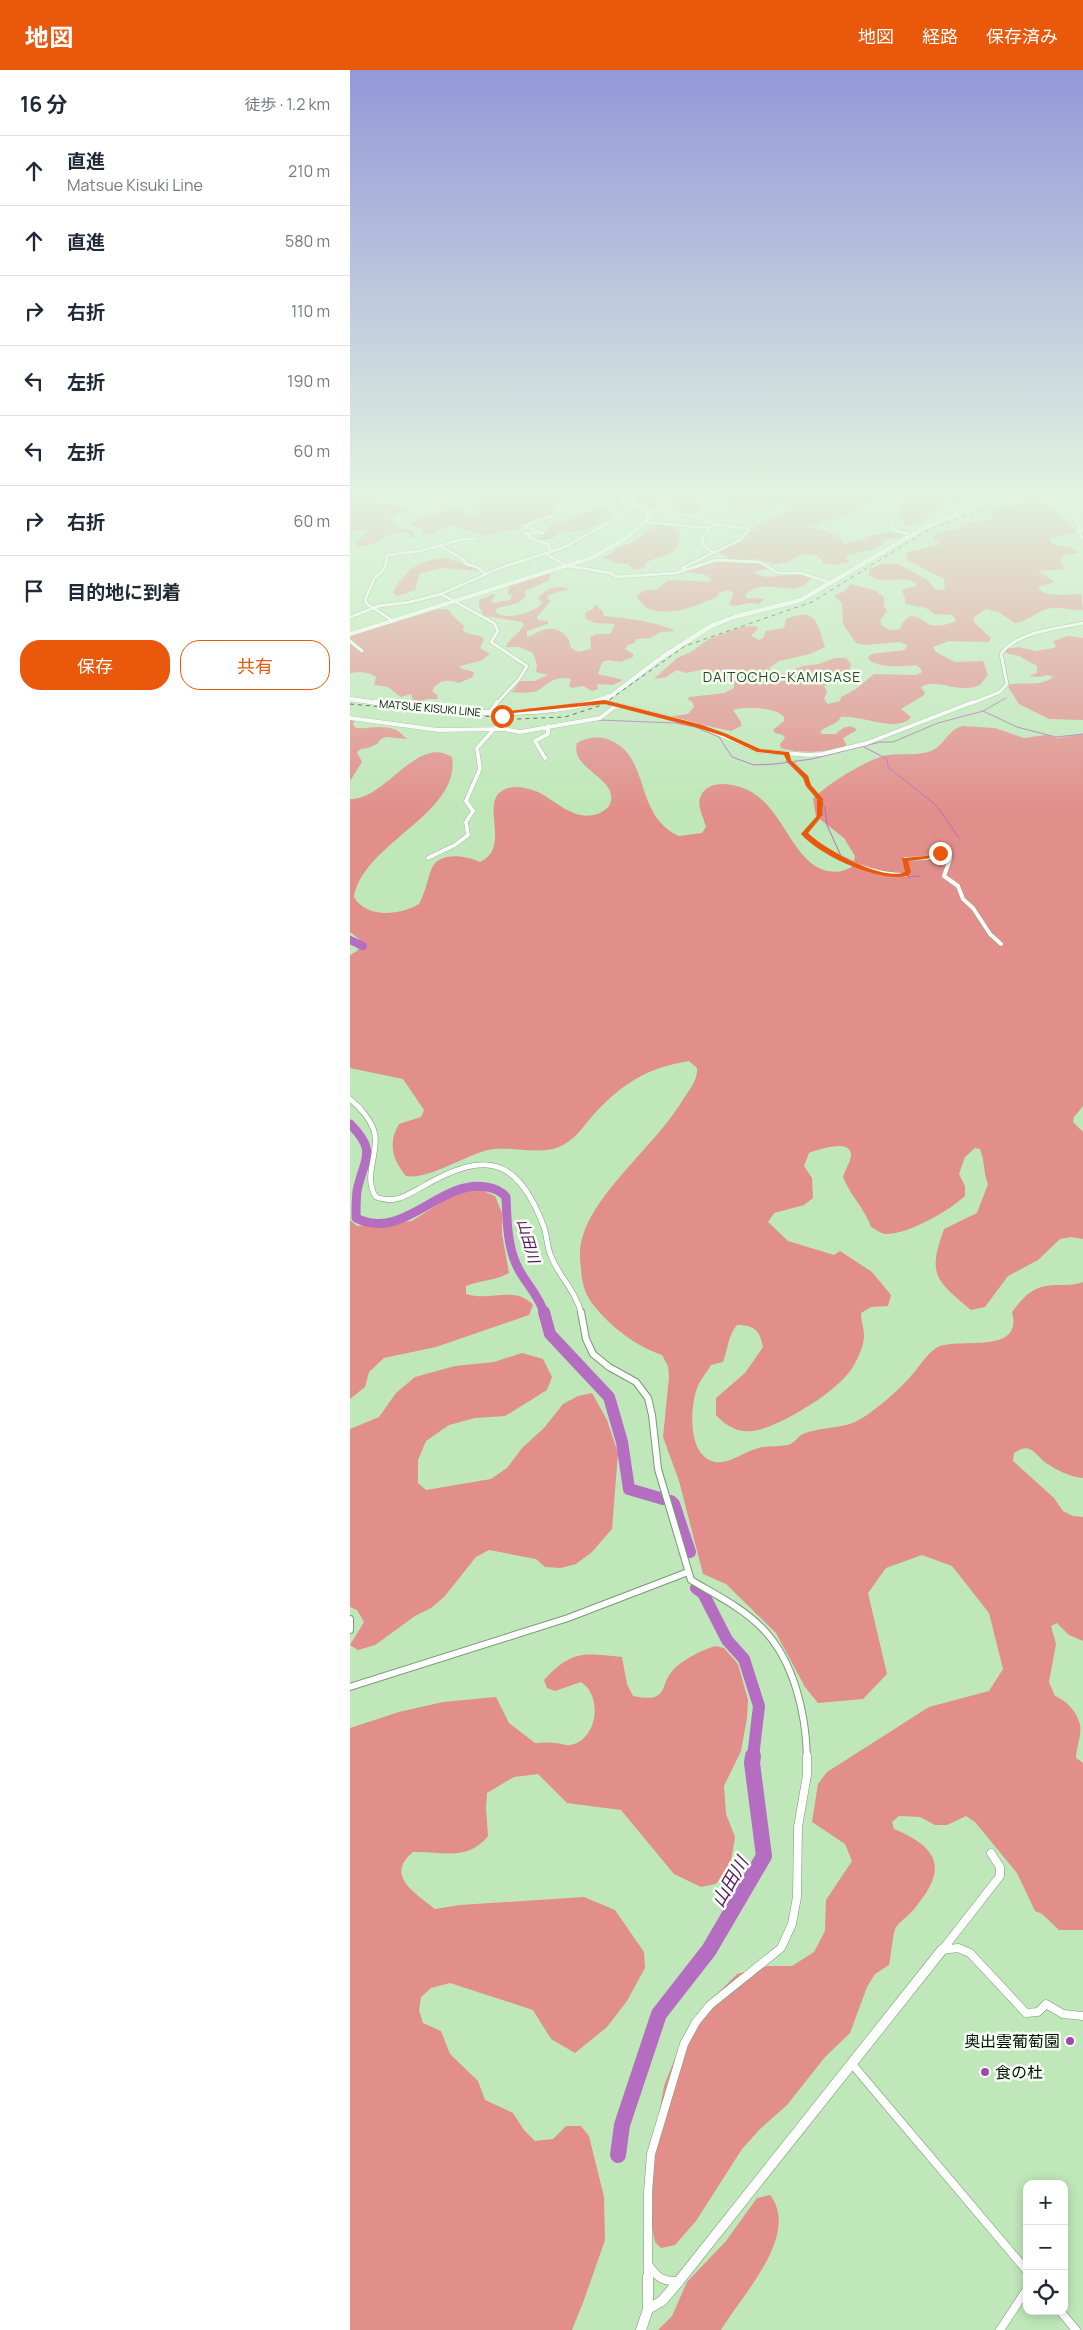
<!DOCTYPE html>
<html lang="ja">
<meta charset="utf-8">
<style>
body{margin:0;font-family:Manrope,"Noto Sans JP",sans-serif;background:#f2f2f3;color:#1f2937}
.controls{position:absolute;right:15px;bottom:15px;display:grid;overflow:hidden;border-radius:10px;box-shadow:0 2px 12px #0003}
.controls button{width:45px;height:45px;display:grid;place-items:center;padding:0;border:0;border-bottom:1px solid #e0e1e3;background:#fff;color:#1f2937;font:25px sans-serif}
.stop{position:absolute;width:15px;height:15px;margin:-11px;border:4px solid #ea580c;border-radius:50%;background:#fff}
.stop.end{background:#ea580c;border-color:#fff;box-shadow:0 1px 5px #0008}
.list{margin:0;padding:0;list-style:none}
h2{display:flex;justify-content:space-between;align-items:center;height:65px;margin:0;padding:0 20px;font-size:21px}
h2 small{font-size:16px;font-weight:400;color:#747a83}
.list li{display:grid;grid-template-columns:32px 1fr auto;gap:15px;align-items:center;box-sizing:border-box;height:70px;padding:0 20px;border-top:1px solid #e0e1e3}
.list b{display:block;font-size:19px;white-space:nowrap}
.list p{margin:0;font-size:16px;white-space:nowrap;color:#747a83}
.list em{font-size:16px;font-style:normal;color:#747a83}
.actions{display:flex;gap:10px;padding:15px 20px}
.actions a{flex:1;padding:11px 0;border:1px solid #ea580c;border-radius:20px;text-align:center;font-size:18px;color:#ea580c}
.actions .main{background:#ea580c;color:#fff}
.icon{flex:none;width:28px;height:28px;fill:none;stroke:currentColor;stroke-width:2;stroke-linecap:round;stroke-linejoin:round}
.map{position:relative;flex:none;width:733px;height:2260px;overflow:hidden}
header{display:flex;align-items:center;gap:30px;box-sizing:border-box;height:70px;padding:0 25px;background:#ea580c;color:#fff}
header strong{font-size:24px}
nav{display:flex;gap:28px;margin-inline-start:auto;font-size:18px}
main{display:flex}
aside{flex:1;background:#fff}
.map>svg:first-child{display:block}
.green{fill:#e28e8b}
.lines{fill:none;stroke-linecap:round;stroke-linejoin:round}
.stream{stroke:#b46dc0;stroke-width:1}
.river-far3{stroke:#b46dc0;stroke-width:8}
.river-far2{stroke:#b46dc0;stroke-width:9}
.river-far1{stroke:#b46dc0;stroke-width:12}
.river{stroke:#b46dc0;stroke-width:16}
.minor-far4-casing{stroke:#779d72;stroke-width:4}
.minor-far3-casing{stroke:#779d72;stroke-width:4.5}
.minor-far2-casing{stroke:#779d72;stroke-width:6}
.minor-far1-casing{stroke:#779d72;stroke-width:8}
.minor-casing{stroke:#779d72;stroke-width:9}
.tertiary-far1-casing{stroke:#779d72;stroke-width:4.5}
.tertiary-casing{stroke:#779d72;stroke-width:11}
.primary-far1-casing{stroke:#779d72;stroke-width:5}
.primary-casing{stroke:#779d72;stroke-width:6}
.minor-far4{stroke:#fff;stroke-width:3}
.minor-far3{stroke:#fff;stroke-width:4}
.minor-far2{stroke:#fff;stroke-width:5}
.minor-far1{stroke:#fff;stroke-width:6}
.minor{stroke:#fff;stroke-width:8}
.tertiary-far1{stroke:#fff;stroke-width:4}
.tertiary{stroke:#fff;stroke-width:10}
.primary-far1{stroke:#fff;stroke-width:4.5}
.primary{stroke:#fff;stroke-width:5.5}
.rail{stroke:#293c27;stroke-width:1;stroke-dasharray:4 4;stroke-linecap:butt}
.route{fill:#ea580c}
.poi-dot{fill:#a247b1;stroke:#f6fef4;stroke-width:2}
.labels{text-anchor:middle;stroke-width:5;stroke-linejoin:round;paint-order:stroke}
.far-street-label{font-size:11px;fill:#041103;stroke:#f6fef4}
.far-quarter-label{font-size:14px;letter-spacing:1px;fill:#264922;stroke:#f6fef4}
.water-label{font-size:15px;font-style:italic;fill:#581662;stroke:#f6fef4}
.near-poi-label{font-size:16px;fill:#041103;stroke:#f6fef4;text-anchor:end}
.near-water-label{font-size:18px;font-style:italic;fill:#581662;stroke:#f6fef4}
</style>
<header>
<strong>地図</strong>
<nav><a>地図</a><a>経路</a><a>保存済み</a></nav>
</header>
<main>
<aside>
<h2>16 分<small>徒歩 · 1.2 km</small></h2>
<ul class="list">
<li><svg class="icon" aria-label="ahead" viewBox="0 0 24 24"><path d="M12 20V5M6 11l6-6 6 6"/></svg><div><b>直進</b><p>Matsue Kisuki Line</p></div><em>210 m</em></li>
<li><svg class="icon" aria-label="ahead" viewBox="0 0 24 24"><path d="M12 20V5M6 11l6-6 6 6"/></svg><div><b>直進</b></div><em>580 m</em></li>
<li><svg class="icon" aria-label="right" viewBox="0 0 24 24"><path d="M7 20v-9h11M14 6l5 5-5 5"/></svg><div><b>右折</b></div><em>110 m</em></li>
<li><svg class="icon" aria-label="left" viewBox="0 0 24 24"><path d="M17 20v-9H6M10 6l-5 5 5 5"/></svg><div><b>左折</b></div><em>190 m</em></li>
<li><svg class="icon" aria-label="left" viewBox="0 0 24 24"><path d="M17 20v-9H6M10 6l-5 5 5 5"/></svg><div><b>左折</b></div><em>60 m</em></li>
<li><svg class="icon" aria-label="right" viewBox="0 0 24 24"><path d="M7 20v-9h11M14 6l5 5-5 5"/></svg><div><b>右折</b></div><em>60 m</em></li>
<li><svg class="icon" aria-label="arrive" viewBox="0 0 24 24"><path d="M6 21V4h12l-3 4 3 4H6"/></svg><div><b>目的地に到着</b></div></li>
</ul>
<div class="actions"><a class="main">保存</a><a>共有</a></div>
</aside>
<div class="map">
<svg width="733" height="2260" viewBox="0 0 733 2260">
<rect width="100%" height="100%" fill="#bfe7b9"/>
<!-- green -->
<path class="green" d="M0 427H103L104 428C81 443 53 422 28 430L58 439 37 449 42 452 45 458 64 461 65 467 61 468 58 463C35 459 29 478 8 476L6 473 18 461 0 460Z
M127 427H215L204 437 202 444 170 456 169 460 148 461 136 466 103 456 96 457 82 465 73 464 72 459 61 455C71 445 100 438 114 439L115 446 122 447 129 441 128 435 124 430Z
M288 427H353L350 431 351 440C339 451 332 440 323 434 319 432 311 433 307 434L306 438 302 439 288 432Z
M373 427H529C519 440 492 445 476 452 470 455 462 454 457 457L474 460 491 468 495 474C510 470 533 459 549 464L551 468C536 469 538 467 528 478L495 486 499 492 485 495 474 493 467 485 451 484 436 493 424 494 407 489H381L368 482 393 469 413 452 444 437C420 426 398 455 373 427Z
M547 427H610L614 432 612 434 589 433 587 435 589 440 573 448 574 451 557 456 553 453 549 439 552 432Z
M680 427C699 427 698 434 709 446 715 453 721 453 725 463L700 468 702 474 722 478 728 483 713 485 710 489 711 494 717 499 688 501 705 512 689 517V519C698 528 720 524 731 524L733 540C721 541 709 536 697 539 685 543 678 551 665 553L648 542 636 539 623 548 625 553 641 568 639 572 599 571 583 577 586 582 605 592 633 591 638 605 630 615C606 625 588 607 571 617L575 623 574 625 551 639 561 647C549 664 509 644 491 647 486 656 476 655 470 662L472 664H486C492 658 499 653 507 660L493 668 496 674 494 678C473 682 452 684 431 678L430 674 435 668 433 665 425 663 423 660 434 651V647C426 637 395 636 383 640L391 652V656L381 661 326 649 323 646 338 644 344 637 343 633 338 629 339 627 374 623 384 618V610L351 600 336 603 327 600 316 607 304 609 327 588 341 582 359 569 391 557 405 556 408 558 401 566 409 570 413 568 416 561 434 558 436 549C466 536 468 554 475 577L460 584 429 591 419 598 423 603 433 604 453 596 469 594 485 588H496L501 594 496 609 474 616 477 622 474 629 478 634 490 631 491 627 506 619 524 604 566 605 571 603 572 600 566 595C551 596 533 599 519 590L518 587 522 584 554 580 557 577V575L550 572 515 575 506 573 493 554 492 533 484 526 495 521 501 514 526 521 534 527V537L537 541 530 551C533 560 544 562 551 558L552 553 560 546C569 546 571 549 578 554 585 558 600 554 606 551L603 545 584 544 576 538 555 534V529L552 520 566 516V513C552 503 536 517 519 505V499L531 494H548L576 509 586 520H593L595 518 594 509 557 490 556 483 590 474 583 469 585 464 597 460H608C616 448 631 454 643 448L640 441 650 437 669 435 668 430Z
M246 439H257L263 443C248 461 230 461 208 463L202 469H187L194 465 200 456Z
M307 454C315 455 324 455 330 462 328 467 329 473 326 478 320 488 302 486 294 495L295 498 284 500 278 494 265 493 252 487 261 484 266 478 281 473Z
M98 488 130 501 92 498 70 503 65 520 47 526 43 522C58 497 69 490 98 488Z
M357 491 412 494 418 499 405 501V504L417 507 450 504 461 508C446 532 414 504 395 525L396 528 415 529 409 534 400 533 384 536 379 535 384 523 378 520 368 523V526C349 535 322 547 300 539 294 538 290 530 286 527L293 521 307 519 317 511 327 510 360 512 362 510C356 502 345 504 336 502Z
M208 500 200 504V510L175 521 176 526 168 533 147 538 145 542C157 551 184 543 192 533L188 528C194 519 209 514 218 519L198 525 197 528 201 531 187 547 188 550 198 551V554L177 561V567C182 566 183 564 188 562 204 554 218 561 221 578L228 582 241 579 240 567 246 564H260L265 554 245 553 236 549 235 543 243 539 245 534 253 542 254 546C278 548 303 551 326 561L311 562 300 568 286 569 285 573 278 575 275 579 283 584V587L270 592 259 590 252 592 248 604 273 610 263 615 247 614 248 619 242 621 233 616 222 618 219 616 221 609C204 605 199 614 187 621 182 623 167 623 162 622L170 611H184L198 605 186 602 187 595 183 583 169 577H156C158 569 169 565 174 554L172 552 134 546 129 536V530L143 524 146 525 141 531 143 533 160 530 162 526 157 523 160 516Z
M88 539H96L101 542V544L114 556 113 561C120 566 128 563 134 569L130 578 140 584 130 591 110 596V598L124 602 123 607 109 613C98 609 88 610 82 621L88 626 87 629H77L61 634 59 633 63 630 61 624 51 627 38 617 24 615 26 607C17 601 10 602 0 603V566Z
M718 566 733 568V650L699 649 669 634 658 617 660 614C675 612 691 617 703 607L698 605 688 607 679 606 687 603V596L669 586 656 583 655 579 669 577 685 581 704 578 706 576 703 571Z
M0 650 4 651 3 655 6 658C19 659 33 654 46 660 51 662 53 667 58 669L36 667 31 669 27 674 18 678 11 679 7 682 12 692 0 711Z
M613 656 645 658 674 668 696 665 708 668 733 664V1036L724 1047 723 1052 733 1062V1169L721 1167 710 1169 688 1190 658 1206 635 1237 621 1240C586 1210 577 1206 594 1159L627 1143 638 1114C633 1102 635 1091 630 1079L625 1078 615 1087 609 1104 615 1116V1126C599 1141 557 1165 535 1164 530 1163 525 1159 521 1157 515 1139 500 1125 493 1107 495 1100 501 1091 501 1085 501 1068 467 1080 459 1083L454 1096 462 1108 463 1128 454 1135 424 1143 418 1152 438 1171 484 1185 490 1181 522 1202 541 1225 538 1236 521 1237 511 1243C511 1252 514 1258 514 1266 514 1275 508 1288 504 1295 491 1320 430 1357 403 1361 388 1363 376 1356 366 1345V1328L395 1303 413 1277C410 1260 404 1255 387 1255 378 1265 378 1279 373 1292L361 1295C357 1302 350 1310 347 1318 340 1338 337 1386 365 1392 377 1394 390 1385 400 1381 413 1375 425 1377 438 1375 444 1374 447 1367 453 1364 469 1357 489 1359 505 1352 522 1344 549 1320 561 1306 570 1296 575 1286 586 1278 606 1266 674 1287 662 1242 677 1223 684 1215 709 1215 717 1215 725 1215 733 1212V1408C722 1408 705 1399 696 1393 684 1384 681 1371 664 1383L663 1391 704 1428 713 1441 723 1446 733 1447V1571L719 1565 707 1553 701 1556 706 1574 699 1612 705 1626C716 1630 728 1643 730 1655 732 1665 726 1678 726 1688L733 1693V1860H709L692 1844 685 1841 667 1803 625 1752 616 1746 597 1755H585L570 1747 549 1746 542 1752 544 1759C585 1776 599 1796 568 1834 562 1843 553 1849 546 1857 543 1861 541 1887 539 1895L525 1904 517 1917 500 1963 475 1987 437 2035 410 2059 392 2079 346 2151 325 2175 311 2178 305 2172 302 2157 303 2095 307 2056 314 2016 327 1983 359 1932 387 1904 418 1896H442L464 1882 475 1861 476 1830 502 1791 495 1774 462 1752 468 1714 477 1702 579 1637 639 1621 653 1599 639 1543 602 1496 572 1485 536 1498 518 1523 537 1604 513 1629 468 1633 455 1617 426 1563 376 1514 353 1504 329 1411 313 1367 319 1307 318 1296 312 1285C286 1276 262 1258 245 1237 235 1225 232 1214 231 1199 230 1190 229 1178 232 1169 243 1123 309 1072 334 1028 340 1019 348 1009 347 998L339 991C297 998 273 1013 245 1043 234 1055 228 1067 213 1075 191 1087 161 1075 138 1080 114 1086 78 1110 56 1106 42 1089 38 1073 49 1054L71 1047 74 1040 53 1009 0 998V885L7 881 10 875 9 869 0 862V729C36 730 67 664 102 687 111 744 13 773 4 827 16 849 51 845 69 834 75 823 77 812 81 800 88 781 115 785 130 792 166 776 120 721 165 717 173 717 181 719 188 722 208 732 225 753 250 743 253 741 257 739 259 736 273 709 219 700 227 673 236 668 247 666 257 669 294 681 288 727 310 752 315 758 322 763 329 766L352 763 356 757C354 749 347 736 350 728 357 706 392 714 406 725 430 742 440 776 461 793 473 803 491 805 503 796L505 786 494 768 466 746 463 729C474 716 522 686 539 685 553 683 568 686 581 681 595 675 598 659 613 656Z
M126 1118 145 1126 152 1143V1164L159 1203C145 1211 131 1210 116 1216V1224C140 1232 165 1215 183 1235L179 1245 86 1277 34 1288 19 1302 15 1317 0 1329V1150L7 1156 62 1151 109 1121Z
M172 1283 193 1289 202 1307 197 1320 155 1346 125 1348 99 1355 76 1371 68 1390V1413L76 1420 141 1409 157 1398 172 1378 194 1358 213 1334 228 1326 242 1323 257 1350 268 1383 262 1459 242 1482 226 1494 211 1498 195 1497 186 1489 139 1480 126 1487 94 1527 81 1538 65 1546 25 1575 8 1580 0 1575 14 1552 7 1540 0 1537V1359L29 1347 46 1323 65 1307 105 1296 144 1292Z
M365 1576 374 1578 388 1594 398 1630 397 1648 391 1681 374 1716 376 1744 385 1767 379 1802 365 1814 351 1817 324 1804 271 1740 217 1733 188 1704 164 1707 137 1723 136 1738 138 1766C117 1792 92 1781 63 1782 34 1806 66 1823 85 1839L110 1835 234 1827 265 1840 294 1882 295 1898 277 1931 257 1957 225 1983 201 1969 183 1940 100 1913 81 1918 71 1927 69 1940 73 1953 91 1961 100 1984 128 2011 135 2030 163 2043 174 2060 185 2071 203 2069 216 2056H231L239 2066 254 2127 255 2170 234 2230 222 2260H0V1658L49 1642 93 1632 146 1627 159 1653 185 1673C191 1673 198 1672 205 1673 209 1673 216 1676 220 1675 248 1670 253 1626 231 1612L205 1621 197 1618 194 1610C222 1580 233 1583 272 1587L277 1614 283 1626C322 1634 307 1614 326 1597 336 1588 352 1580 365 1576Z
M420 2125C451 2165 391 2226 371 2260H308L322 2246 337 2212 376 2171 407 2128Z"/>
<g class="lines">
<!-- stream -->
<path class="stream" d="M633 641 667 657 706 667 733 664
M248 650 325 653 345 657 369 667 382 687 404 695 425 694 462 689 530 672H543L588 653 633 641 656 628
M514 677 537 689 538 697 587 736 609 768
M436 691 456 710
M472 732 475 738 477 755 491 786 507 793
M557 807 570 806"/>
<!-- river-far3 -->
<path class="river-far3" d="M0 870 13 876"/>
<!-- river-far2 -->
<path class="river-far2" d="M0 1054C28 1082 14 1088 7 1121 6 1129 6 1139 6 1148 54 1172 90 1109 136 1117 144 1118 151 1121 156 1127 157 1150 157 1175 167 1196 175 1213 189 1225 194 1243"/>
<!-- river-far1 -->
<path class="river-far1" d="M194 1242 200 1264 259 1327 272 1372 279 1419 313 1429
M321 1431 324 1434 340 1482
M346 1518 353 1523 377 1570 394 1589 409 1636 403 1687"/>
<!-- river -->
<path class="river" d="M268 2085 272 2055 309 1944 359 1880 414 1786 402 1693 403 1686"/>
<defs>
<path id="minor-far4" d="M271 427 274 436 278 437
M700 427 727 452 733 462
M286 436H293L303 441 343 446 365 454 399 459 390 470 332 498 334 499
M506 444 526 433 531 427
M544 451 539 455 546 461 561 465
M296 452 356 458 367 455
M729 456 727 458 733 470
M360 459 354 465 352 474 363 483
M90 476 111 488 116 494 127 497 136 504
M201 482 198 474 178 468 182 467 174 463H193L173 456 207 444 209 435 227 434 260 427
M195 484 218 496 261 503 266 507 326 503 366 490 410 492 428 503H451L481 513
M91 524 144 553 148 561 141 572 177 596 169 609 146 634
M0 547 29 536 60 532 91 524 150 498 215 477 265 449 277 438 286 436
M43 551 17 534 15 530 24 509 35 498 37 485 70 481 114 469H125
M0 571 12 581
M261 626 255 632 261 634
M620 634 650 622 657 614 651 584C667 561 708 559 733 553"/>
<path id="minor-far3" d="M256 632 347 655 409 681 459 685 472 684 517 673 623 632
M140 643 147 632
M0 648 88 660 154 659 170 662 250 648 267 635
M437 684 439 690 456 707 458 716 470 729V746L454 764 457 767C486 788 519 805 556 805L558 802 555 789 576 788 591 783 599 786 600 789 594 806 608 816 613 829 623 838 640 864 651 874
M195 688 185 671 198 664V656
M78 788 105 775 118 765 116 752 123 741 116 731 130 699 127 678 155 647 144 643"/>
<path id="minor-far2" d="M0 1029C10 1037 23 1052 25 1065 28 1085 13 1108 26 1127 44 1134 56 1126 72 1117 134 1081 167 1085 194 1157 197 1166 197 1177 201 1186 209 1207 226 1221 231 1243"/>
<path id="minor-far1" d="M231 1242 236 1269 243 1284 259 1297 286 1312 298 1328 302 1345 308 1399 341 1510C366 1525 393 1538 413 1559 444 1591 456 1644 457 1687
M0 1549V1560
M0 1617 218 1548 338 1502"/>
<path id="minor" d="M593 1879 650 1806V1797L641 1783
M592 1880 608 1878 620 1883 676 1943 688 1942 696 1934 713 1944 733 1946
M502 1994 677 2201
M298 2194C306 2206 312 2212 327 2211
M298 2206V2122L301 2084 334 1974 346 1952 360 1935 431 1878 442 1854 447 1827 448 1757 457 1705V1686
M710 2241 726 2260
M650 2260 677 2219"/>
<path id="tertiary-far1" d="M0 564 241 488 275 469 298 449 296 442 274 427"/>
<path id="tertiary" d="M298 2239 312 2231 329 2211 592 1880
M291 2260 298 2239V2206"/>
<path id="primary-far1" d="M0 629 34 634
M238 634 261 626 311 588 361 556 384 547 451 530 572 459 647 427"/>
<path id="primary" d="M25 632C97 642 172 650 244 632"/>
</defs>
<!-- minor-far4 casing -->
<use href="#minor-far4" class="minor-far4-casing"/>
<!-- minor-far3 casing -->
<use href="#minor-far3" class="minor-far3-casing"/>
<!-- minor-far2 casing -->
<use href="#minor-far2" class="minor-far2-casing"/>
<!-- minor-far1 casing -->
<use href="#minor-far1" class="minor-far1-casing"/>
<!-- minor casing -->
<use href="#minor" class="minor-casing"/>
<!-- tertiary-far1 casing -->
<use href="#tertiary-far1" class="tertiary-far1-casing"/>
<!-- tertiary casing -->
<use href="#tertiary" class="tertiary-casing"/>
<!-- primary-far1 casing -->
<use href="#primary-far1" class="primary-far1-casing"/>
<!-- primary casing -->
<use href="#primary" class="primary-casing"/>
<!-- minor-far4 -->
<use href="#minor-far4" class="minor-far4"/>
<!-- minor-far3 -->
<use href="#minor-far3" class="minor-far3"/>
<!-- minor-far2 -->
<use href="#minor-far2" class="minor-far2"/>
<!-- minor-far1 -->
<use href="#minor-far1" class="minor-far1"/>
<!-- minor -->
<use href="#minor" class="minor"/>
<!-- tertiary-far1 -->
<use href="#tertiary-far1" class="tertiary-far1"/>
<!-- tertiary -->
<use href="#tertiary" class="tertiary"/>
<!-- primary-far1 -->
<use href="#primary-far1" class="primary-far1"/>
<!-- primary -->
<use href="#primary" class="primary"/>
<!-- rail -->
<path class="rail" d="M0 634 167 649 215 647 252 635 335 576 462 532 580 459 668 427"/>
</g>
<!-- sky -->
<linearGradient id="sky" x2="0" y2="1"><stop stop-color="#9398d8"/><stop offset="0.57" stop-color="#e2f4e0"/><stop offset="1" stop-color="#e2f4e0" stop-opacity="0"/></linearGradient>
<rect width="733" height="744" fill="url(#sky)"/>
<!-- route -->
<path class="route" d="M255 630 349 654 377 664 410 679 439 682 441 690 458 706 461 715 473 729 472 746 458 763C474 779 534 812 555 802L552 788 576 786 590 782 594 783 576 789 558 791 561 802 558 806C528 812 472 787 451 764L467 746V729L456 716 453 708 437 691 434 685 407 682 373 666 345 657 255 634 152 644 155 646 152 648 141 643Z"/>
<!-- markers -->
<g class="poi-dot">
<circle cx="720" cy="1971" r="5"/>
<circle cx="635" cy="2002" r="5"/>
</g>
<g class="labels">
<!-- far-street labels -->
<g class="far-street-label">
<text transform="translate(80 638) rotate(5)" y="4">MATSUE KISUKI LINE</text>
</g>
<!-- far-quarter labels -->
<g class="far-quarter-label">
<text x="432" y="612">DAITOCHO-KAMISASE</text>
</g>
<!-- water labels -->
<g class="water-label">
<text transform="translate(178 1171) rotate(74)" y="5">山田川</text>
</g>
<!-- near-poi labels -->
<g class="near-poi-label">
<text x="710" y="1977">奥出雲葡萄園</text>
<text x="645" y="2008" text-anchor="start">食の杜</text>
</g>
<!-- near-water labels -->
<g class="near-water-label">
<text transform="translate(380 1812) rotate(-60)" y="6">山田川</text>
</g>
</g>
</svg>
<div class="controls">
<button>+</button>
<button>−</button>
<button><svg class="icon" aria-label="locate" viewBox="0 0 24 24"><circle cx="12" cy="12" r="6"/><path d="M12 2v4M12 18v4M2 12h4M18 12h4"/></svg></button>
</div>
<div class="stop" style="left:152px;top:646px"></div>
<div class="stop end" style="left:590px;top:783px"></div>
</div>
</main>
